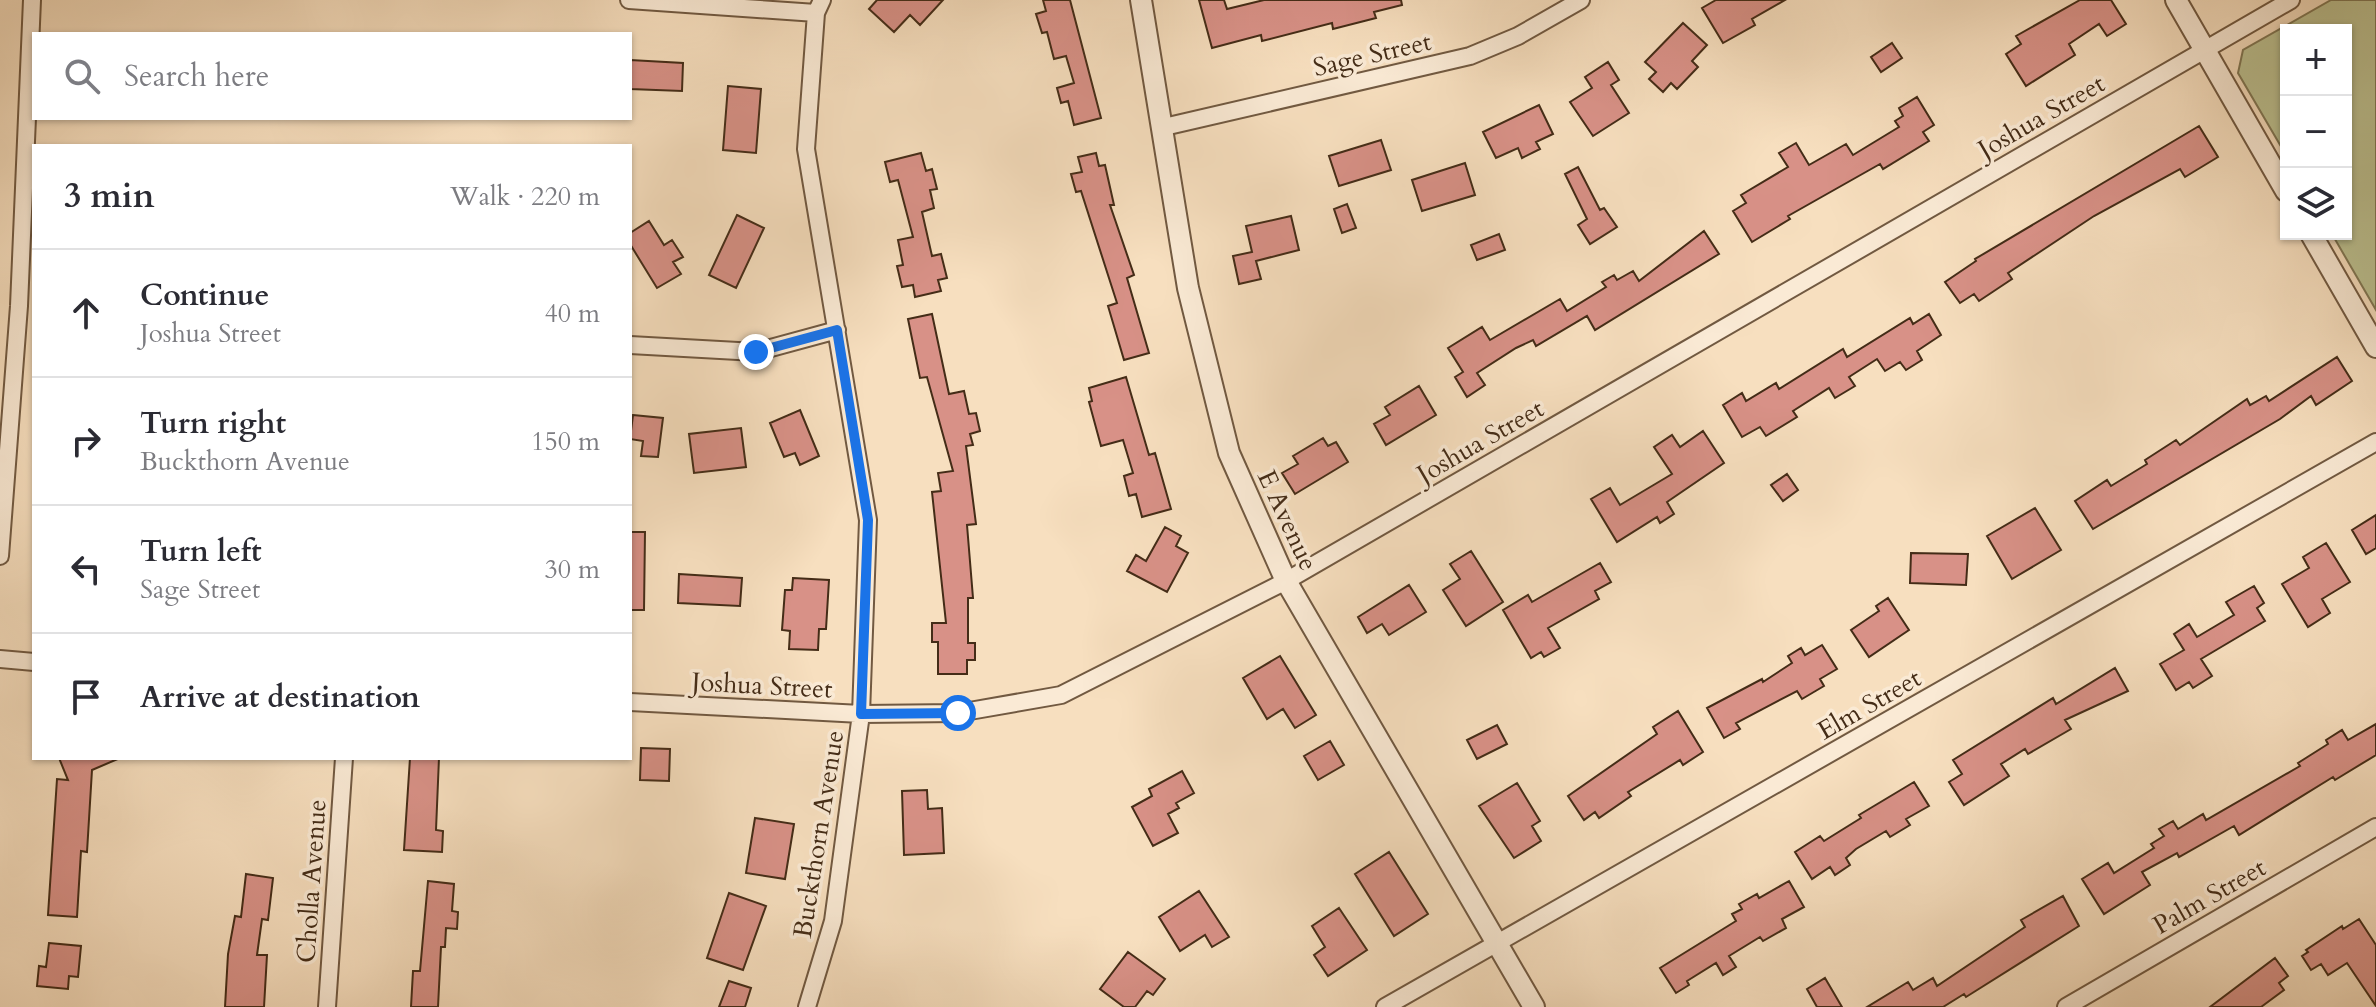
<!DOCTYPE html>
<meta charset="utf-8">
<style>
body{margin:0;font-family:Cardo,serif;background:#f7f7f7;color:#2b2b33}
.controls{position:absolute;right:24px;top:24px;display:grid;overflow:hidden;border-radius:0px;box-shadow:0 2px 6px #0004}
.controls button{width:72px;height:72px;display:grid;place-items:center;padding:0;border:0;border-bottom:2px solid #e1e1e2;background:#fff;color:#2b2b33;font:40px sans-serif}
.stop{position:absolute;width:24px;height:24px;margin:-18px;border:6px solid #1a73e8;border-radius:50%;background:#fff}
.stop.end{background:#1a73e8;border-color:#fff;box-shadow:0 2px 8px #0008}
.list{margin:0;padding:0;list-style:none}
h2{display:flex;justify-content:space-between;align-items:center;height:104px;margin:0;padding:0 32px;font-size:34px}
h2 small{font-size:26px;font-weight:400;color:#7c7c81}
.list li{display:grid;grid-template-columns:52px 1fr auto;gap:24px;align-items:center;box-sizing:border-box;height:128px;padding:0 32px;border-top:2px solid #e1e1e2}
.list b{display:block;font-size:30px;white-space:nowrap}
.list p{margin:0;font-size:26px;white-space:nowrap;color:#7c7c81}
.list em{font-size:26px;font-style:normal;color:#7c7c81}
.icon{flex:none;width:44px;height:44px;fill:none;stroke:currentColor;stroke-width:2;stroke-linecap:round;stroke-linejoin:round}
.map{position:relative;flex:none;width:2376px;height:1007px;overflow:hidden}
.search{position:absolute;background:#fff;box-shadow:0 2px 6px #0004;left:32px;top:32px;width:600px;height:88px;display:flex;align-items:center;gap:20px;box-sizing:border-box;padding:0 28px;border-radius:0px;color:#7c7c81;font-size:30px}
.panel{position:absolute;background:#fff;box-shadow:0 2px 6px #0004;left:32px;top:144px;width:600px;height:616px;border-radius:0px}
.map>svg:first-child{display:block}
.green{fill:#bcc292;stroke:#807754;stroke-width:2}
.building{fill:#d89187;stroke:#442c17;stroke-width:2}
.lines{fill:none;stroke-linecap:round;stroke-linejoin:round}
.minor-casing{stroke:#715941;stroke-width:20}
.tertiary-casing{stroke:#715941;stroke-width:24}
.minor{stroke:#faead5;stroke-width:16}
.tertiary{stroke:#faead5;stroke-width:20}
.route{stroke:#1a73e8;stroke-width:10}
.labels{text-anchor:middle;stroke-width:7;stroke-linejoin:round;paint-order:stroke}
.street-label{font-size:26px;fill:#442c17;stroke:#faead5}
</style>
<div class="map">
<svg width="2376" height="1007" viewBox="0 0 2376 1007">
<rect width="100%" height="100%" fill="#f7dfbf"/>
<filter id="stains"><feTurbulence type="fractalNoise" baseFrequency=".0025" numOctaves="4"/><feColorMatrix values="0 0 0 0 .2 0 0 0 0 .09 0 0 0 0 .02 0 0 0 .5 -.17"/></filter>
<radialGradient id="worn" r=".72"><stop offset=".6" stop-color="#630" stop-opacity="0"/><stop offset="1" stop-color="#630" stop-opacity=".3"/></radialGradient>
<!-- green -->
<path class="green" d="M2331 0H2376V310L2332 234H2346V30H2286V155L2238 73 2243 50Z"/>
<!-- building -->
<path class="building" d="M877 0H943L920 25 910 15 894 32 869 9Z
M1043 0H1070L1101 118 1074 125 1068 101 1061 103 1057 88 1074 83 1066 56 1054 59 1047 32 1042 33 1036 14 1046 11Z
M1199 0H1224L1227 9 1264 0H1401L1402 5 1374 12 1376 18 1333 29 1332 23 1262 41 1261 35 1212 48Z
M1716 0H1785L1752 19 1755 25 1723 43 1702 8Z
M2080 0H2111L2126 24 2107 36 2099 24 2069 44 2075 55 2026 86 2006 54 2021 44 2016 36Z
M1683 23 1707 45 1692 61 1698 67 1677 89 1671 83 1663 92 1649 79 1656 72 1645 62Z
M1892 43 1902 58 1881 72 1871 57Z
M630 60 683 63 682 91 630 89Z
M1608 62 1619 80 1611 85 1629 113 1593 136 1570 102 1592 88 1585 77Z
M728 86 761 89 756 153 723 150Z
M1917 97 1934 125 1923 132 1929 141 1883 169 1880 164 1788 216 1790 219 1752 242 1733 211 1746 203 1741 195 1788 167 1779 153 1796 143 1809 165 1846 144 1853 155 1899 127 1895 121 1903 116 1899 108Z
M1539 105 1553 134 1536 142 1540 149 1522 158 1518 148 1496 158 1483 132Z
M2199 126 2218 157 2185 177 2180 169 2094 216 2008 273 2012 279 1979 301 1974 294 1960 303 1945 282 1976 261 1975 259Z
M1381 140 1391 170 1339 186 1329 156Z
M921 153 926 171 932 169 937 189 930 190 934 208 922 212 932 256 941 254 947 278 938 280 941 291 915 297 913 285 902 287 897 266 903 265 898 240 913 237 898 180 890 182 885 162Z
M1096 153 1099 166 1105 165 1114 205H1110L1134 275 1127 278 1149 353 1124 360 1108 306 1117 303 1081 191 1076 192 1071 174 1082 172 1078 157Z
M1465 163 1475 195 1422 211 1412 180Z
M1578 167 1600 210 1604 208 1617 227 1590 244 1578 225 1587 219 1565 174Z
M1347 204 1356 228 1342 233 1334 209Z
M737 215 764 228 736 288 709 275Z
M1291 216 1299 250 1256 261 1261 279 1239 284 1233 256 1252 252 1246 226Z
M649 221 664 245 672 240 683 257 673 262 681 274 657 288 630 244V233Z
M1704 231 1719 254 1595 330 1587 316 1536 346 1533 340 1516 348 1477 373 1485 385 1467 397 1455 377 1463 372 1448 348 1482 327 1490 340 1560 299 1567 311 1606 287 1602 282 1614 275 1617 280 1633 271 1639 281Z
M1499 234 1505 250 1477 260 1471 245Z
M932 314 949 394 964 391 969 414 976 413 980 431 970 434 973 445 966 446 976 524 967 525 973 598H968V643H975V660H967V674H938V642H932V623H946L932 492 941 491 938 473 953 471 927 377 920 378 908 319Z
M1929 314 1941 335 1917 351 1922 360 1906 370 1900 362 1885 371 1877 359 1849 377 1855 386 1835 398 1829 388 1793 411 1797 417 1766 436 1760 427 1742 437 1723 405 1742 393 1746 401 1776 383 1779 389 1843 349 1847 357 1910 318 1913 324Z
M2337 357 2352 381 2316 405 2311 396 2280 419 2093 529 2075 501 2107 480 2111 486 2147 464 2145 460 2176 440 2180 445 2247 399 2250 405 2266 396 2269 401Z
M1126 377 1149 455 1155 453 1171 509 1142 517 1136 494 1129 496 1124 476 1133 473 1123 440 1101 446 1089 402 1092 401 1089 388Z
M1419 386 1436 415 1386 445 1374 424 1390 415 1385 407Z
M800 410 819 456 800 465 795 453 784 457 770 423Z
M633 415 663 418 658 457 641 456 643 441 630 439Z
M741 428 746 467 694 473 689 434Z
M1703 431 1724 463 1667 502 1674 514 1660 523 1657 517 1617 542 1591 499 1610 488 1620 505 1672 474 1654 447 1672 435 1680 447Z
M1323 438 1328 446 1336 442 1348 462 1295 494 1282 473 1298 464 1293 456Z
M1787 474 1798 490 1783 501 1771 485Z
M2035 508 2061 550 2012 579 1987 536Z
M2376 515V548L2366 554 2352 530Z
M1165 527 1181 536 1176 546 1188 553 1167 592 1127 571 1136 555 1146 561Z
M630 532H645L644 610H630Z
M2326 543 2350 582 2322 599 2330 613 2308 627 2282 584 2309 568 2303 557Z
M1471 551 1503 602 1466 626 1443 590 1460 579 1450 564Z
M1911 553 1968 554 1966 585 1910 583Z
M1600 563 1611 582 1595 591 1599 599 1548 628 1560 648 1544 657 1541 652 1531 658 1503 610 1528 595 1532 602Z
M679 574 742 578 740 606 678 603Z
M793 578 829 580 826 629H819L818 650 789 649 790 631 782 630 785 590H792Z
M1409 585 1426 612 1389 635 1382 624 1367 633 1358 617Z
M2254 586 2264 603 2257 608 2265 621 2201 659 2212 676 2193 688 2189 682 2176 690 2160 664 2184 650 2174 634 2189 624 2197 637 2234 615 2226 602Z
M1888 598 1909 630 1869 657 1851 630 1879 611 1876 606Z
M1822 645 1837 669 1820 679 1824 686 1802 699 1797 691 1736 723 1740 729 1724 738 1707 708 1762 679 1763 682 1792 663 1788 656 1801 648 1805 655Z
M1280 656 1316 715 1295 728 1283 709 1267 719 1243 678Z
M2115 668 2128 691 2065 720 2071 729 2028 754 2025 749 2001 764 2009 776 1964 805 1949 782 1962 774 1953 760 2053 698 2056 704Z
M1678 711 1703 752 1683 765 1680 760 1628 792 1631 796 1599 818 1595 812 1584 820 1568 796 1657 734 1653 727Z
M2376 724V755L2335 780 2333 777 2239 835 2234 826 2179 857 2177 853 2142 872 2150 885 2104 914 2082 879 2108 863 2114 873 2154 848 2151 844 2164 836 2159 829 2173 821 2178 829 2203 814 2206 820 2300 766 2298 763 2328 744 2326 740 2342 730 2348 740Z
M1497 725 1507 744 1477 759 1467 740Z
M1330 741 1344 765 1318 780 1304 756Z
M641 748 670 749 669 781 640 780Z
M59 758H120L92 770 87 852 81 851 77 917 48 915 57 779 68 780Z
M410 758H439L436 830 443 831 442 852 404 850Z
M1182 771 1194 793 1176 803 1179 808 1168 814 1178 833 1153 846 1132 807 1152 796 1149 789Z
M1914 782 1929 806 1906 819 1910 825 1890 837 1886 831 1856 849 1846 858 1850 865 1835 875 1830 867 1812 879 1795 852 1820 836 1824 841 1861 818 1859 815Z
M1517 783 1540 821 1532 826 1541 841 1514 858 1479 806Z
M927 790 928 809 942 808 944 853 904 855 902 791Z
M755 818 794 824 785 879 746 873Z
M1389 852 1428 914 1394 936 1355 874Z
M246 874 273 878 268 920 262 919 257 955H267L264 1007H225L228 954 235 916 241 917Z
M428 881 454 884 452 911 458 912 457 929 446 928 445 947H441L438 1007H411L413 971H420Z
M1789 881 1804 907 1782 919 1786 928 1763 941 1760 937 1729 956 1736 967 1723 975 1716 963 1687 981 1689 985 1676 993 1660 968 1736 921 1732 914 1742 909 1739 904 1757 894 1759 898Z
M1199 891 1229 937 1212 947 1205 935 1180 951 1159 917Z
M729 893 766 906 743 970 707 958Z
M2063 896 2079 926 1966 997 1964 994 1943 1007H1867L1908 982 1913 990 1933 978 1937 986 2025 927 2021 920Z
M1339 908 1367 950 1328 976 1314 955 1325 947 1312 926Z
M2359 919 2376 945V1006L2347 963 2328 975 2321 964 2311 970 2302 956 2308 952 2306 950 2342 926 2343 929Z
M49 943 81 946 78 977 69 976 68 989 37 986 39 966 46 967Z
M1128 952 1165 979 1153 995 1147 991 1135 1007H1124L1100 989Z
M2275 958 2288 976 2279 983 2284 990 2261 1007H2210Z
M1825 978 1842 1007H1817L1807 989Z
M729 981 751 988 745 1007H719Z"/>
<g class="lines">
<defs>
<path id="minor" d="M629 0 816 13
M1164 127 1470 56 1518 36 1581 0
M630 345 756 352 837 330
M0 556 19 306 32 0
M0 659 34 662
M630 702 861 714 958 713 1061 695 1286 581 2291 0
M327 1007 344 758
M807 1007 833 921 861 714 868 520 806 149 816 13 822 0
M1385 1007 2376 442
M2066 1007 2376 827"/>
<path id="tertiary" d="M1141 0 1188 288 1229 453 1286 581 1534 1007
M2176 0 2286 191
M2311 234 2376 347"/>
</defs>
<!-- minor casing -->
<use href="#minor" class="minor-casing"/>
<!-- tertiary casing -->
<use href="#tertiary" class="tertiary-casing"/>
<!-- minor -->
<use href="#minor" class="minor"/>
<!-- tertiary -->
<use href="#tertiary" class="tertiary"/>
</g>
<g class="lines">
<!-- route -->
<path class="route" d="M756 352 837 330 868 520 861 714 958 713"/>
</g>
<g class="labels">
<!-- street labels -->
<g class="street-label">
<text transform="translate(1372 54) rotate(-13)" y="9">Sage Street</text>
<text transform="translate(2041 116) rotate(-30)" y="9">Joshua Street</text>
<text transform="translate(1480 441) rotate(-30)" y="9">Joshua Street</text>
<text transform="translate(1288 520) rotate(65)" y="9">E Avenue</text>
<text transform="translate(762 685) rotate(3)" y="9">Joshua Street</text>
<text transform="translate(1869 704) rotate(-30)" y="9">Elm Street</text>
<text transform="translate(818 834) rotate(-81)" y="9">Buckthorn Avenue</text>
<text transform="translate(311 881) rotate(-86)" y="9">Cholla Avenue</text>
<text transform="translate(2209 896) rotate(-30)" y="9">Palm Street</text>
</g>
</g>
<rect width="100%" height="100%" filter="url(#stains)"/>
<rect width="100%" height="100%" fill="url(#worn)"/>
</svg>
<div class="controls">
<button>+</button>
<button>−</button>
<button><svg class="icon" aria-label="layers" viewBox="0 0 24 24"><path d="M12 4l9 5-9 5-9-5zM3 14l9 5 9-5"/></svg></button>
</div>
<div class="stop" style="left:958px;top:713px"></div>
<div class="stop end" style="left:756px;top:352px"></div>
<div class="search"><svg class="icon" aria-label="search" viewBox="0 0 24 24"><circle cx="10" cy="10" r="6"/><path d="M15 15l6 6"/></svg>Search here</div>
<section class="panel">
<h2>3 min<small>Walk · 220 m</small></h2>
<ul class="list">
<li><svg class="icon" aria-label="ahead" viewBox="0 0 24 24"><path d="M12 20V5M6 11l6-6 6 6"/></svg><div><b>Continue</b><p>Joshua Street</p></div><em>40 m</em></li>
<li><svg class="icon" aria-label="right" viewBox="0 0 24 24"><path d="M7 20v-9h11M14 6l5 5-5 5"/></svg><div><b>Turn right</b><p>Buckthorn Avenue</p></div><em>150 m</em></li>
<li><svg class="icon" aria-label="left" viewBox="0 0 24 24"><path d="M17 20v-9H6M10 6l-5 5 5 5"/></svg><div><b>Turn left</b><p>Sage Street</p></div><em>30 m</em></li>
<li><svg class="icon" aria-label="arrive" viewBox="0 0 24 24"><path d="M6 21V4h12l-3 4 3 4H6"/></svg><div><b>Arrive at destination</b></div></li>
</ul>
</section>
</div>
